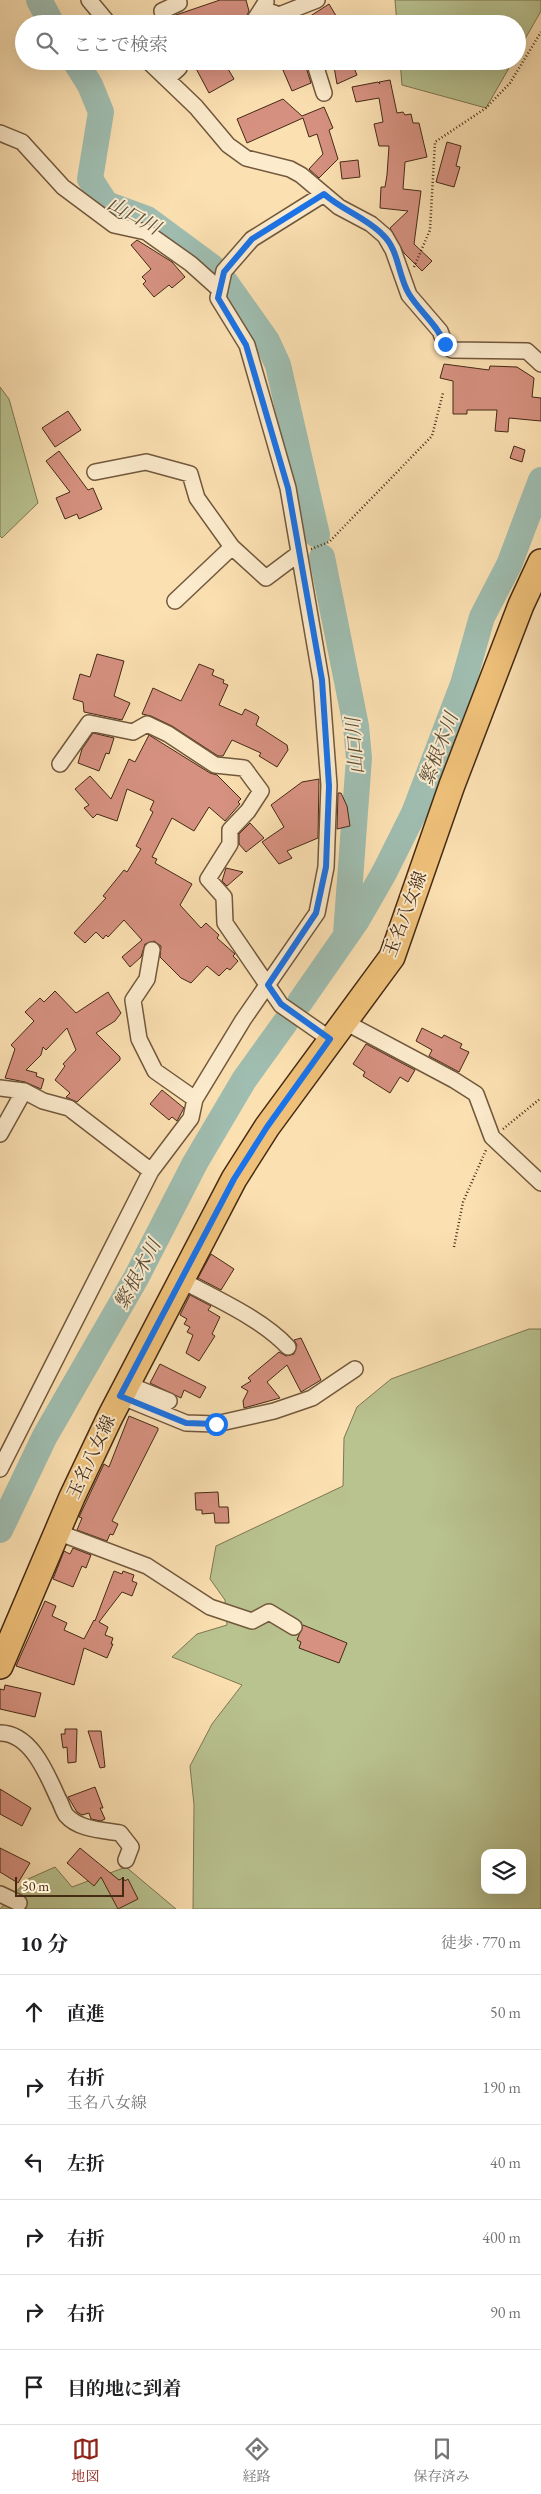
<!DOCTYPE html>
<html lang="ja">
<meta charset="utf-8">
<style>
body{margin:0;font-family:"EB Garamond","Noto Serif JP",serif;background:#f2f2f2;color:#202124}
.controls{position:absolute;right:15px;bottom:15px;display:grid;overflow:hidden;border-radius:10px;box-shadow:0 5px 20px #0002}
.controls button{width:45px;height:45px;display:grid;place-items:center;padding:0;border:0;border-bottom:1px solid #e0e0e0;background:#fff;color:#202124;font:25px sans-serif}
.scale{position:absolute;left:15px;bottom:12px;width:109px;box-sizing:border-box;padding-left:5px;border:2px solid #452a14;border-top:0;font-size:14px;line-height:18px;white-space:nowrap;color:#452a14;-webkit-text-stroke:4px #fcebcd;paint-order:stroke}
.stop{position:absolute;width:15px;height:15px;margin:-11px;border:4px solid #1a73e8;border-radius:50%;background:#fff}
.stop.end{background:#1a73e8;border-color:#fff;box-shadow:0 1px 5px #0008}
.list{margin:0;padding:0;list-style:none}
h2{display:flex;justify-content:space-between;align-items:center;height:65px;margin:0;padding:0 20px;font-size:21px}
h2 small{font-size:16px;font-weight:400;color:#757577}
.list li{display:grid;grid-template-columns:32px 1fr auto;gap:15px;align-items:center;box-sizing:border-box;height:75px;padding:0 20px;border-top:1px solid #e0e0e0}
.list b{display:block;font-size:19px;white-space:nowrap}
.list p{margin:0;font-size:16px;white-space:nowrap;color:#757577}
.list em{font-size:16px;font-style:normal;color:#757577}
.icon{flex:none;width:28px;height:28px;fill:none;stroke:currentColor;stroke-width:2;stroke-linecap:round;stroke-linejoin:round}
.map{position:relative;flex:none;width:541px;height:1909px;overflow:hidden}
.search{position:absolute;background:#fff;box-shadow:0 5px 20px #0002;left:15px;right:15px;top:15px;height:55px;display:flex;align-items:center;gap:12px;box-sizing:border-box;padding:0 18px;border-radius:28px;color:#757577;font-size:19px}
.sheet{height:515px;background:#fff}
nav{display:flex;justify-content:space-around;align-items:center;box-sizing:border-box;height:70px;border-top:1px solid #e0e0e0;background:#fff;font-size:14px;color:#757577}
nav a{display:grid;justify-items:center;gap:2px}
nav .on{color:#8f2418}
.map>svg:first-child{display:block}
.green{fill:#b9c390;stroke:#7f7652;fill-rule:evenodd}
.lines{fill:none;stroke-linecap:round;stroke-linejoin:round}
.river{stroke:#9fbdb0;stroke-width:26}
.building{fill:#d69180;stroke:#452a14}
.minor-casing{stroke:#72583c;stroke-width:18}
.primary-casing{stroke:#452a14;stroke-width:28}
.path{stroke:#452a14;stroke-width:2.5;stroke-dasharray:1 2.5;stroke-linecap:butt}
.minor{stroke:#fcebcd;stroke-width:15}
.primary{stroke:#eec079;stroke-width:25}
.route{stroke:#1a73e8;stroke-width:6}
.labels{text-anchor:middle;stroke-width:4;stroke-linejoin:round;paint-order:stroke}
.street-label{font-size:18px;fill:#452a14;stroke:#fcebcd}
.water-label{font-size:19px;font-style:italic;fill:#5c4f3b;stroke:#fcebcd}
</style>
<div class="map">
<svg width="541" height="1909" viewBox="0 0 541 1909">
<rect width="100%" height="100%" fill="#fbe0b2"/>
<filter id="stains"><feTurbulence type="fractalNoise" baseFrequency=".004" numOctaves="4"/><feColorMatrix values="0 0 0 0 .2 0 0 0 0 .09 0 0 0 0 .02 0 0 0 .5 -.17"/></filter>
<radialGradient id="worn" r=".72"><stop offset=".6" stop-color="#630" stop-opacity="0"/><stop offset="1" stop-color="#630" stop-opacity=".3"/></radialGradient>
<!-- green -->
<path class="green" d="M395 0H541V11L517 53V24H397Z
M400 61H513L486 108 402 85Z
M0 387 9 399 38 503 2 538 0 536Z
M529 1329H541V1909H193L194 1805 190 1766 212 1724 242 1685 172 1657 197 1634 227 1625 225 1600 210 1579 216 1546 343 1486 344 1438 357 1407 391 1379ZM485 1853H522V1890H485Z
M55 1867 72 1887 126 1867 176 1909H0L28 1879Z"/>
<g class="lines">
<!-- river -->
<path class="river" d="M39 0 52 24
M75 61 90 85 101 112 90 179 106 204 147 219 212 267
M226 283 267 341 278 365 317 535
M322 557 356 726 359 758 346 934
M300 1002 357 920 384 873 414 813 463 684 482 617 509 565 541 480
M0 1530 45 1436 136 1278 195 1163 244 1080 285 1023"/>
</g>
<!-- building -->
<path class="building" d="M220 0H246L249 11 243 24H175L173 16Z
M329 4 341 24H298Z
M192 61H243L228 69 234 79 209 93Z
M279 61H304L311 83 292 91Z
M333 61H351L357 75 337 84Z
M390 80 397 113 403 112 405 115 411 114 413 123H419L427 157 405 162 403 189 421 191 414 244 432 261 422 271 404 253 390 228 408 211 380 208 381 187H385L387 175 389 146H379L374 124 383 122 379 98 356 102 352 87 378 82 380 84 379 82Z
M283 99 302 116 324 107 333 128 329 130 338 159 319 178 309 169 323 154 317 134 309 137 303 118 247 143 237 119Z
M447 142 461 146 456 166 460 167 454 187 436 182Z
M358 160 360 177 342 179 340 162Z
M137 240 172 262 185 277 172 288 169 285 154 297 143 284 146 281 142 277 151 269 131 245Z
M444 364 489 370 490 366 517 367 534 378 532 397 541 398V421L509 418 508 432 495 431 497 410H467V414H453V381L440 378Z
M68 411 81 430 55 447 42 428Z
M514 446 525 450 522 462 510 458Z
M59 451 88 490 93 488 102 509 79 519 77 514 65 519 56 498 70 492 46 461Z
M97 654 124 661 114 696 130 703 122 720 84 712 83 702 73 699 80 674 90 677Z
M199 664 214 670 212 675 224 680 223 683 228 685 219 705 242 715 245 709 257 715 259 717 256 725 287 745 288 750 277 767 259 756 261 753 232 740 223 756H218L172 726 151 716 142 714 153 688 181 701Z
M93 733 114 738 109 754 106 753 99 771 78 763 82 749Z
M149 735 210 773 217 775 241 799 238 802 240 804 225 821 209 807 194 831 172 818 152 857 157 859 155 863 192 884 180 905 201 928 206 923 219 935 217 938 235 954 233 956 238 961 230 970 227 968 219 976 207 966 191 983 181 978 160 957 161 946 154 941 145 944 141 957 130 967 122 957 142 940 124 920 108 937 106 935 103 939 96 932 85 943 74 933 106 898 103 896 124 870 127 872 141 849 136 846 153 812 150 810 154 801 127 789 117 821 97 814 93 818 84 808 89 805 75 789 90 776 111 799 129 759 135 762Z
M319 779 318 838 287 851 292 858 279 864 262 842 284 827 271 805 302 782Z
M338 793H341L347 806 350 826 337 829Z
M250 823 264 838 246 852 239 844V834Z
M226 868 243 872 227 886 222 881Z
M55 991 76 1013 108 992 121 1013 115 1021 96 1033 120 1057V1060L77 1102 66 1097 70 1093 55 1080 65 1066 63 1064 76 1050 67 1028 46 1050 43 1047 41 1055 26 1070 37 1073 36 1076 44 1079 41 1089 25 1082 5 1078 15 1049 11 1045 34 1021 25 1012 40 998 44 1002Z
M422 1028 442 1038 444 1035 462 1044 460 1048 469 1052 459 1072 429 1056 432 1050 416 1041Z
M366 1044 415 1070 408 1082 400 1077 390 1093 363 1076 365 1072 353 1064Z
M162 1090 184 1108 177 1121 172 1117 169 1120 150 1104Z
M211 1254 234 1269 221 1290 198 1278Z
M190 1295 211 1306 208 1310 220 1317 212 1334 215 1336 199 1361 186 1353 193 1335 187 1332 190 1327 184 1324 187 1319 180 1315Z
M301 1338 321 1380 301 1392 287 1365 267 1382 280 1398 244 1408 243 1401 248 1391 241 1387 251 1381 248 1378 279 1352 286 1356 294 1354 297 1345 294 1340Z
M160 1364 206 1387 200 1398 184 1390 181 1398 150 1383Z
M129 1416 158 1428V1430L112 1521 118 1524 113 1535 110 1534 107 1541 77 1530 82 1518 79 1517 104 1464 109 1467Z
M218 1492 219 1507H228L229 1523H215L214 1513 202 1514V1510H196L195 1493Z
M73 1548 91 1555 86 1568 82 1566 73 1587 53 1579 64 1551 70 1554Z
M114 1571 122 1574 123 1571 134 1575 132 1581 137 1583 132 1596 122 1592 99 1622 108 1627 105 1635 113 1638 111 1644H113L107 1658 84 1648 74 1685 16 1666 45 1601 56 1606 52 1616 67 1623 64 1630 84 1639 94 1620 95 1621Z
M303 1625 347 1643 339 1663 299 1648 301 1642 297 1640Z
M5 1685 41 1693 35 1717 0 1709V1689L4 1690Z
M65 1729H77L76 1762 68 1763 67 1747 63 1748 61 1734H65Z
M88 1731H101L105 1767 100 1768Z
M95 1787 103 1808H100L105 1819 101 1821 91 1819 89 1813 82 1815 77 1812 68 1797Z
M0 1789 31 1808 22 1826 0 1814Z
M0 1848 30 1863 18 1883 0 1872Z
M80 1848 119 1880 123 1878 125 1881 128 1879 138 1899 118 1909 101 1877 94 1886 67 1863Z"/>
<g class="lines">
<defs>
<path id="minor" d="M89 0 109 24
M263 9 279 15 285 22
M279 15 317 0
M166 24 162 11 179 3
M252 24 266 2
M148 61 196 107 228 145 246 158 290 169 301 175 339 207 371 224 385 236 393 250 409 295 440 331 445 344 452 350 527 351 541 364
M314 61 324 93
M167 79 179 68 177 61
M0 133 22 142 63 187 114 225 146 232 191 264 220 290
M95 472 146 462 190 474 197 498 232 547
M175 601 232 547 266 578 298 554
M60 764 89 723 133 732 147 724 168 734 215 765 244 768 261 791 248 811 230 830V844L208 879 224 897 225 923 281 1005 330 1039
M152 950 147 979 133 1000 139 1039 155 1071 195 1099
M343 1021 454 1080 476 1094 492 1137 541 1183
M0 1088 24 1091 43 1101 69 1108 151 1171
M0 1134 24 1091
M181 1280C215 1298 262 1319 288 1347
M127 1384 169 1401
M120 1396 186 1423 216 1424 274 1411 312 1398 355 1369
M0 1469 151 1171 191 1118 195 1099 243 1020 317 913 326 867 329 785 321 680 288 488 247 345 218 298 224 271 252 239 324 194
M57 1532 147 1566 210 1607 252 1621 269 1612 294 1627
M0 1733C31 1733 47 1774 58 1798 61 1803 63 1811 66 1815 79 1830 103 1830 120 1833L131 1847 126 1860
M0 1894 19 1903"/>
<path id="primary" d="M0 1666 72 1497 110 1417 234 1179 267 1127 392 957 452 785 521 605 541 562"/>
</defs>
<!-- minor casing -->
<use href="#minor" class="minor-casing"/>
<!-- primary casing -->
<use href="#primary" class="primary-casing"/>
<!-- path -->
<path class="path" d="M414 267 430 230 435 142 486 108 510 83 541 32
M311 549 329 542 432 436 443 393
M503 1129 541 1098
M454 1247 463 1202 486 1150"/>
<!-- minor -->
<use href="#minor" class="minor"/>
<!-- primary -->
<use href="#primary" class="primary"/>
</g>
<g class="lines">
<!-- route -->
<path class="route" d="M216 1424 186 1423 120 1396 234 1179 267 1127 330 1039 281 1004 268 985 316 913 326 867 329 786 322 680 288 488 246 345 218 298 224 272 252 239 324 194C342 210 367 218 383 235 399 250 398 276 409 294 420 312 437 324 445 344"/>
</g>
<g class="labels">
<!-- street labels -->
<g class="street-label">
<text transform="translate(405 914) rotate(-69)" y="6">玉名八女線</text>
<text transform="translate(91 1457) rotate(-65)" y="6">玉名八女線</text>
</g>
<!-- water labels -->
<g class="water-label">
<text transform="translate(134 215) rotate(29)" y="7">山口川</text>
<text transform="translate(354 746) rotate(-94)" y="7">山口川</text>
<text transform="translate(438 749) rotate(-69)" y="7">繁根木川</text>
<text transform="translate(137 1274) rotate(-62)" y="7">繁根木川</text>
</g>
</g>
<rect width="100%" height="100%" filter="url(#stains)"/>
<rect width="100%" height="100%" fill="url(#worn)"/>
</svg>
<div class="controls">
<button><svg class="icon" aria-label="layers" viewBox="0 0 24 24"><path d="M12 4l9 5-9 5-9-5zM3 14l9 5 9-5"/></svg></button>
</div>
<div class="scale">50 m</div>
<div class="stop" style="left:216px;top:1424px"></div>
<div class="stop end" style="left:445px;top:344px"></div>
<div class="search"><svg class="icon" aria-label="search" viewBox="0 0 24 24"><circle cx="10" cy="10" r="6"/><path d="M15 15l6 6"/></svg>ここで検索</div>
</div>
<section class="sheet">
<h2>10 分<small>徒歩 · 770 m</small></h2>
<ul class="list">
<li><svg class="icon" aria-label="ahead" viewBox="0 0 24 24"><path d="M12 20V5M6 11l6-6 6 6"/></svg><div><b>直進</b></div><em>50 m</em></li>
<li><svg class="icon" aria-label="right" viewBox="0 0 24 24"><path d="M7 20v-9h11M14 6l5 5-5 5"/></svg><div><b>右折</b><p>玉名八女線</p></div><em>190 m</em></li>
<li><svg class="icon" aria-label="left" viewBox="0 0 24 24"><path d="M17 20v-9H6M10 6l-5 5 5 5"/></svg><div><b>左折</b></div><em>40 m</em></li>
<li><svg class="icon" aria-label="right" viewBox="0 0 24 24"><path d="M7 20v-9h11M14 6l5 5-5 5"/></svg><div><b>右折</b></div><em>400 m</em></li>
<li><svg class="icon" aria-label="right" viewBox="0 0 24 24"><path d="M7 20v-9h11M14 6l5 5-5 5"/></svg><div><b>右折</b></div><em>90 m</em></li>
<li><svg class="icon" aria-label="arrive" viewBox="0 0 24 24"><path d="M6 21V4h12l-3 4 3 4H6"/></svg><div><b>目的地に到着</b></div></li>
</ul>
</section>
<nav>
<a class="on"><svg class="icon" aria-label="map" viewBox="0 0 24 24"><path d="M3 6l6-2 6 2 6-2v14l-6 2-6-2-6 2zM9 4v14M15 6v14"/></svg>地図</a>
<a><svg class="icon" aria-label="directions" viewBox="0 0 24 24"><path d="M12 3l9 9-9 9-9-9zM9 14v-3h6M13 9l2 2-2 2"/></svg>経路</a>
<a><svg class="icon" aria-label="saved" viewBox="0 0 24 24"><path d="M7 4h10v16l-5-4-5 4z"/></svg>保存済み</a>
</nav>
